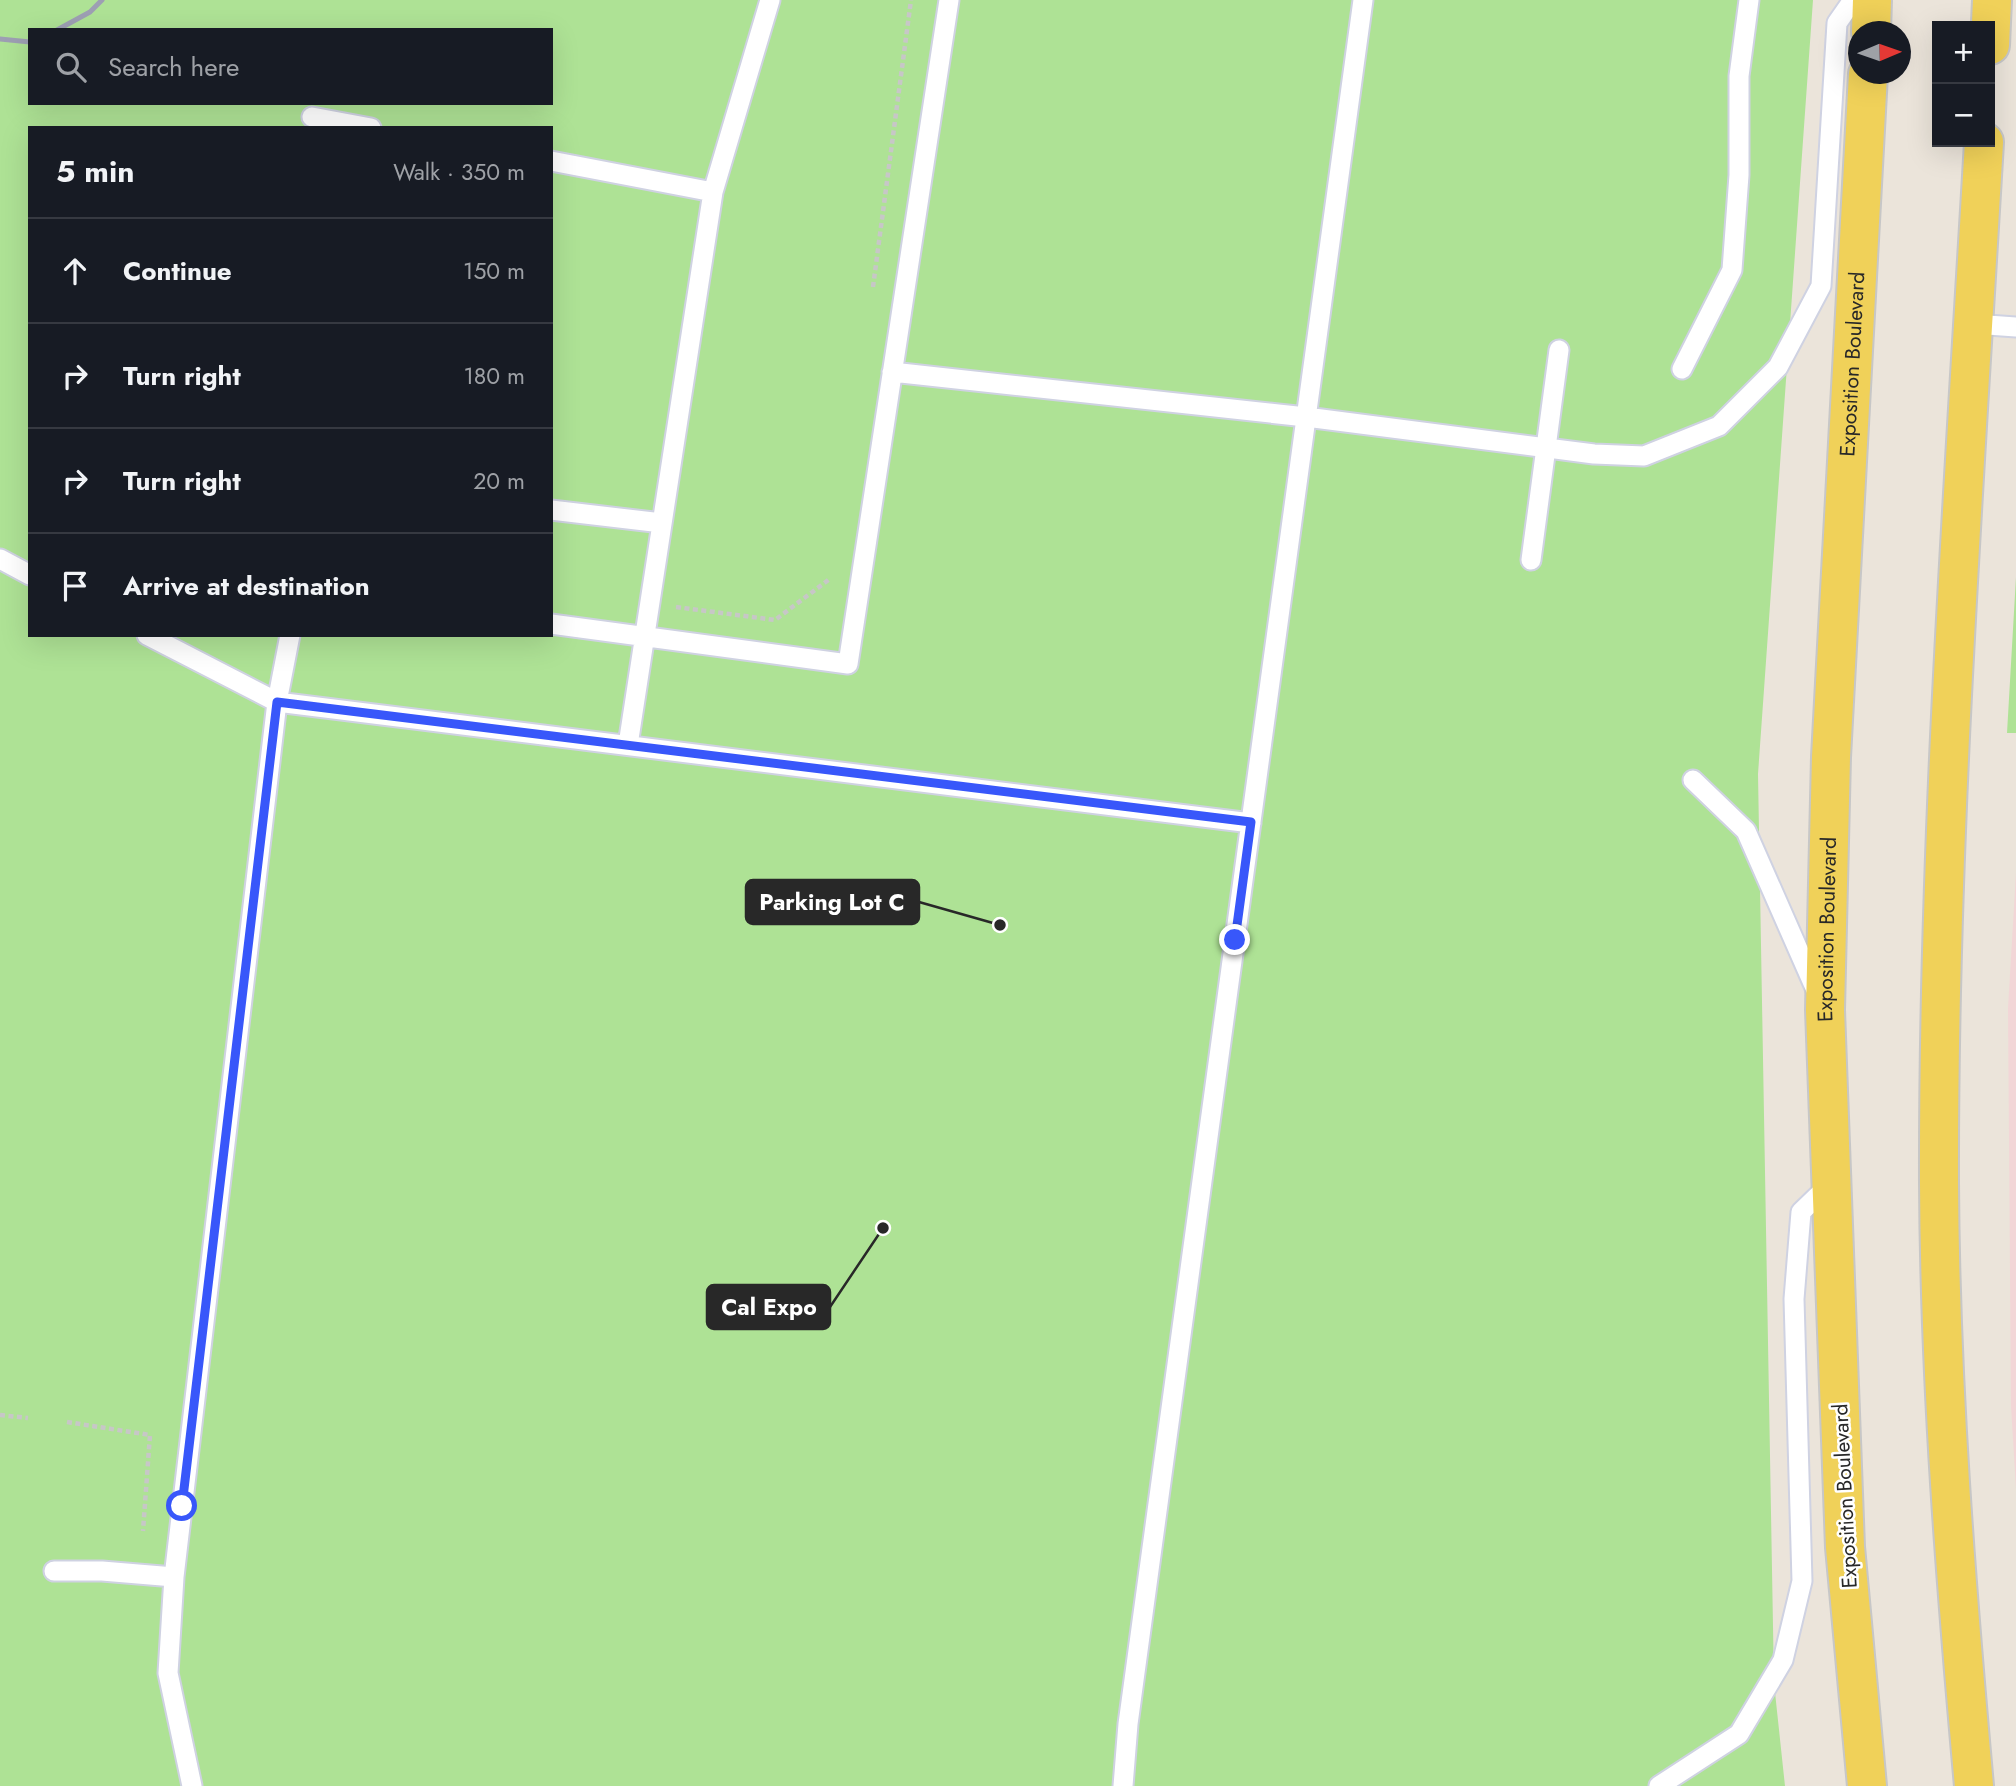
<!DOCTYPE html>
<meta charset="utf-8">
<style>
body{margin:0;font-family:Jost,sans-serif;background:#20242c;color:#f1f3f6}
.controls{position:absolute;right:21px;top:21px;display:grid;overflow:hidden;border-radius:0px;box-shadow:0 7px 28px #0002}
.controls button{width:63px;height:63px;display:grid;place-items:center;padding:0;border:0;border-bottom:2px solid #363941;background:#171b24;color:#f1f3f6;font:35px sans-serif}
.compass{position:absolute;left:1848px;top:21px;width:63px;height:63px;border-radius:50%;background:#171b24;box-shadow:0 7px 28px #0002;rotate:88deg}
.stop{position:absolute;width:21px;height:21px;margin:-16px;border:5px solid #3857fa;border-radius:50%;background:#fff}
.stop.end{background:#3857fa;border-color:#fff;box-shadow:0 2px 7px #0008}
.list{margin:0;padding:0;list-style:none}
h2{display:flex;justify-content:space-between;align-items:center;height:91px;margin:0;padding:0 28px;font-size:30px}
h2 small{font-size:23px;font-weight:400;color:#9ea1a6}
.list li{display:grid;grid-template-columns:46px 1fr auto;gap:21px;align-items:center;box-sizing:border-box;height:105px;padding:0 28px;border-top:2px solid #363941}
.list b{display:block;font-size:26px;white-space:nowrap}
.list em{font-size:23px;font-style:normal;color:#9ea1a6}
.icon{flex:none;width:38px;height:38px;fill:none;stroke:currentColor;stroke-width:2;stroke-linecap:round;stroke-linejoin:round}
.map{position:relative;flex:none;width:2016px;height:1786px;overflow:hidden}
.search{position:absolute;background:#171b24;box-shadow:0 7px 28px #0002;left:28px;top:28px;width:525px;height:77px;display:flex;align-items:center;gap:18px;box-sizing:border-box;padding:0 24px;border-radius:0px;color:#9ea1a6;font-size:26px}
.panel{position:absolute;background:#171b24;box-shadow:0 7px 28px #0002;left:28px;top:126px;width:525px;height:511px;border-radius:0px}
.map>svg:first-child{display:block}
.medical{fill:#f2d6d7}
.green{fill:#aee295;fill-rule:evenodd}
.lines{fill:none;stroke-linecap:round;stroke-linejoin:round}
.service-casing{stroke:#cfd2e2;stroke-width:23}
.primary-casing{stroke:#c7c7c7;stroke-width:42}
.path{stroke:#c7c7c7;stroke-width:4.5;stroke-dasharray:5 3.5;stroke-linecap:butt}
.service{stroke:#fff;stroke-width:19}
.primary{stroke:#f0d159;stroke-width:38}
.rail{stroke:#9d9fb3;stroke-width:5}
.route{stroke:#3857fa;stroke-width:9}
.labels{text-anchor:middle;stroke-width:5;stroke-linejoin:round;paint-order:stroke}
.street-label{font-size:21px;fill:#282828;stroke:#fff}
.leader{fill:none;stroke:#282828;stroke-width:2.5}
.callout-dot{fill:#282828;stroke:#fff;stroke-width:2.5}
.callout{fill:#282828;stroke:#282828;stroke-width:2.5}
.callout-label{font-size:23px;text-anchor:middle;font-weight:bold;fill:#fff}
</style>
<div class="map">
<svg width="2016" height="1786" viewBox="0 0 2016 1786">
<rect width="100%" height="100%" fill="#ebe4da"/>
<!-- medical -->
<path class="medical" d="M2016 873V1489L2011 1406 2008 1008Z"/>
<!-- green -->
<path class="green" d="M0 0H1813L1758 774 1774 1683 1785 1786H0ZM30 30H551V103H30ZM30 128H551V635H30Z
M2016 577V733H2007Z"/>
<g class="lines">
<defs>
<path id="service" d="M312 117 371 128
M551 161 713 192 628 745
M713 192 770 0
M1974 324 2016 327
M1682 369 1732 270 1739 175V76L1749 0
M892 372 1306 417 1594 454 1644 456 1719 426 1778 367 1821 286 1837 23 1853 0
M551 510 662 523
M0 559 30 575
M1531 560 1559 350
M551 624 848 664 949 0
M147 635 277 702 1251 823
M1693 780 1746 831 1816 990
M54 1571H102L174 1577
M192 1786 168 1673 174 1577 277 702 290 635
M1123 1786 1128 1724 1363 0
M1659 1786 1739 1734 1783 1660 1802 1581 1794 1299 1801 1212 1830 1184"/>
<g id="primary">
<path d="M1871 32 1872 0"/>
<path d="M1990 45 1992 0"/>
<path id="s1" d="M1867 1786 1845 1547 1825 1010 1831 757 1868 74"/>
<path d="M1974 1786C1956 1586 1940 1384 1939 1183 1938 836 1964 488 1984 142"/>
</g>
</defs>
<!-- service casing -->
<use href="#service" class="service-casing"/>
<!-- primary casing -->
<use href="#primary" class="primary-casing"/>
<!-- path -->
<path class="path" d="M873 287 911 0
M676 607 775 620 831 578
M0 1415 28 1418
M67 1422 150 1435 143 1531"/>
<!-- service -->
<use href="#service" class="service"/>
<!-- primary -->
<use href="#primary" class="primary"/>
<!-- rail -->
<path class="rail" d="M57 30 90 12 102 0
M0 39 30 42"/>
</g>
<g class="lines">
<!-- route -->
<path class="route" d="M182 1506 277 702 1251 822 1235 940"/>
</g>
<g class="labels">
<!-- street labels -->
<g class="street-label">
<text dy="7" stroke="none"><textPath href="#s1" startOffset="1424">Exposition Boulevard</textPath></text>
<text dy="7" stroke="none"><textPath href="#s1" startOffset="858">Exposition Boulevard</textPath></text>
<text transform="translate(1845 1496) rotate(-93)" y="7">Exposition Boulevard</text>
</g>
</g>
<!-- callouts -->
<path class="leader" d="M1000 925L919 902M883 1228L830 1307"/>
<g class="callout-dot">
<circle cx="1000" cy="925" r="7"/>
<circle cx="883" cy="1228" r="7"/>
</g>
<g class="callout">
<rect x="746" y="880" width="173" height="44" rx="7"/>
<rect x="707" y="1285" width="123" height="44" rx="7"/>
</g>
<g class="callout-label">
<text x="832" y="910">Parking Lot C</text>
<text x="769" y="1315">Cal Expo</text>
</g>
</svg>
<div class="controls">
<button>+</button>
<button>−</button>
</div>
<svg class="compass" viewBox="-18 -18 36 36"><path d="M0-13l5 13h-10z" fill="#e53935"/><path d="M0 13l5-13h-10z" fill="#9ea1a6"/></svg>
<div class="stop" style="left:182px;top:1506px"></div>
<div class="stop end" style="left:1235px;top:940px"></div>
<div class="search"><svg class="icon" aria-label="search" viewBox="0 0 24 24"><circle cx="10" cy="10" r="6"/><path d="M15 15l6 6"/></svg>Search here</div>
<section class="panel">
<h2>5 min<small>Walk · 350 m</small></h2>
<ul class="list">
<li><svg class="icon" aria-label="ahead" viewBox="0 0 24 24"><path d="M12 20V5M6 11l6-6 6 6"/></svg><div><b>Continue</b></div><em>150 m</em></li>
<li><svg class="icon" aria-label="right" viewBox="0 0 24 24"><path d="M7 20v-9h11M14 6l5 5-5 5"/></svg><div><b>Turn right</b></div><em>180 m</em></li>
<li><svg class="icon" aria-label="right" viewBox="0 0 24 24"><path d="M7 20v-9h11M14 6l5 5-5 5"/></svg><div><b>Turn right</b></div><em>20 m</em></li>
<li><svg class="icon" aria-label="arrive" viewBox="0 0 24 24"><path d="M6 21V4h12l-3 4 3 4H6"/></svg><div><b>Arrive at destination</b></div></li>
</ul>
</section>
</div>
